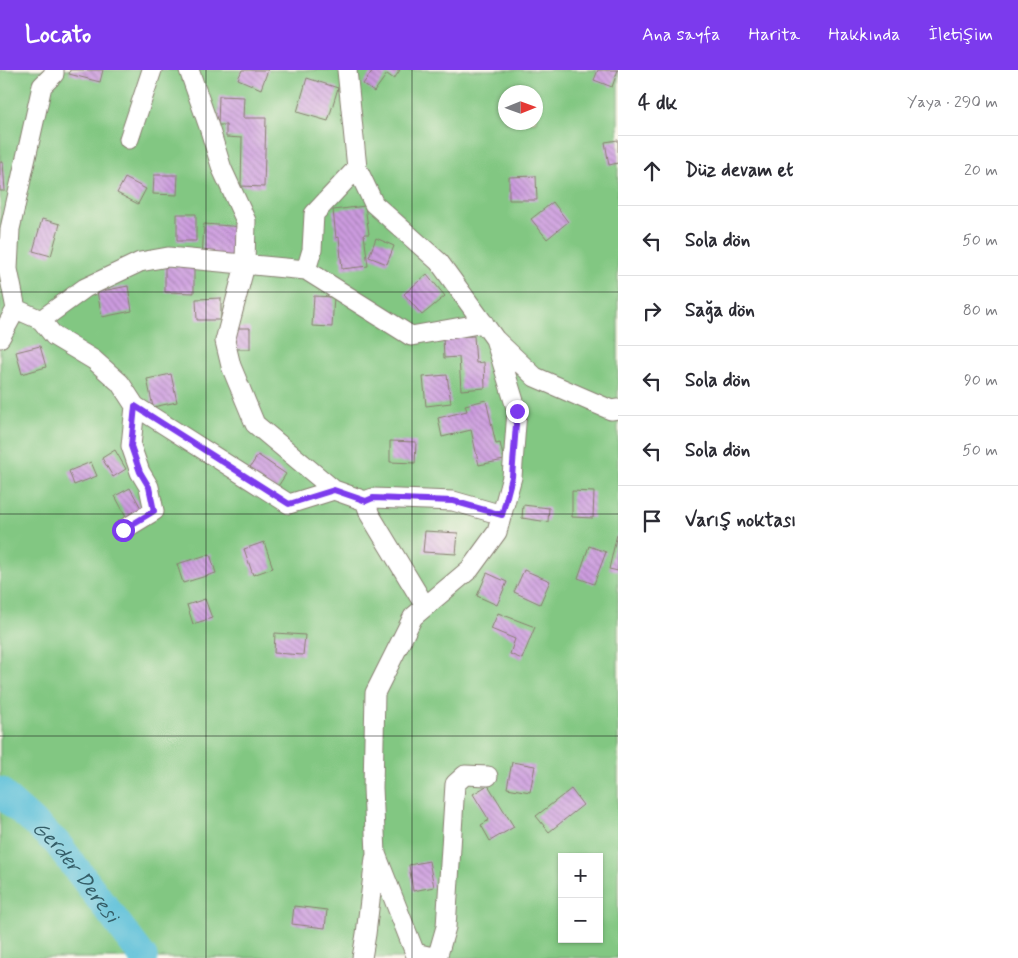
<!DOCTYPE html>
<html lang="tr">
<meta charset="utf-8">
<style>
body{margin:0;font-family:Mynerve,sans-serif;background:#f7f7f7;color:#2b2b33}
.controls{position:absolute;right:15px;bottom:15px;display:grid;overflow:hidden;border-radius:0px;box-shadow:0 1px 4px #0004}
.controls button{width:45px;height:45px;display:grid;place-items:center;padding:0;border:0;border-bottom:1px solid #e1e1e2;background:#fff;color:#2b2b33;font:25px sans-serif}
.compass{position:absolute;left:498px;top:15px;width:45px;height:45px;border-radius:50%;background:#fff;box-shadow:0 1px 4px #0004;rotate:89deg}
.stop{position:absolute;width:15px;height:15px;margin:-11px;border:4px solid #7c3aed;border-radius:50%;background:#fff}
.stop.end{background:#7c3aed;border-color:#fff;box-shadow:0 1px 5px #0008}
.list{margin:0;padding:0;list-style:none}
h2{display:flex;justify-content:space-between;align-items:center;height:65px;margin:0;padding:0 20px;font-size:21px}
h2 small{font-size:16px;font-weight:400;color:#7c7c81}
.list li{display:grid;grid-template-columns:32px 1fr auto;gap:15px;align-items:center;box-sizing:border-box;height:70px;padding:0 20px;border-top:1px solid #e1e1e2}
.list b{display:block;font-size:19px;white-space:nowrap}
.list em{font-size:16px;font-style:normal;color:#7c7c81}
.icon{flex:none;width:28px;height:28px;fill:none;stroke:currentColor;stroke-width:2;stroke-linecap:round;stroke-linejoin:round}
.map{position:relative;flex:none;width:618px;height:888px;overflow:hidden}
header{display:flex;align-items:center;gap:30px;box-sizing:border-box;height:70px;padding:0 25px;background:#7c3aed;color:#fff}
header strong{font-size:24px}
nav{display:flex;gap:28px;margin-inline-start:auto;font-size:18px}
main{display:flex}
aside{flex:1;background:#fff}
.map>svg:first-child{display:block}
.green{fill:#82c782;stroke:#4f724f;fill-rule:evenodd}
.lines{fill:none;stroke-linecap:round;stroke-linejoin:round}
.river{stroke:#5bc0d9;stroke-width:28}
.building{fill:url(#building-back-hatch)}
.minor-casing{stroke:#877e70;stroke-width:21}
.minor{stroke:#fff;stroke-width:19}
.route{stroke:#7c3aed;stroke-width:6}
.grid{fill:none;stroke:#1c1c1c;stroke-width:1;stroke-opacity:0.55}
.labels{text-anchor:middle;stroke-width:4.5;stroke-linejoin:round;paint-order:stroke}
.water-label{font-size:21px;font-style:italic;fill:#355e68;stroke:#fbf7ec}
</style>
<header>
<strong>Locato</strong>
<nav><a>Ana sayfa</a><a>Harita</a><a>Hakkında</a><a>İletişim</a></nav>
</header>
<main>
<div class="map">
<svg width="618" height="888" viewBox="0 0 618 888">
<defs>
<pattern id="building-back-hatch" width="6" height="6" patternUnits="userSpaceOnUse" patternTransform="scale(1.25)"><rect width="6" height="6" fill="#cc9bdf"/><path d="M-1 5l2 2M0 0l6 6M5-1l2 2" fill="none" stroke="#a57eb4"/></pattern>
</defs>
<rect width="100%" height="100%" fill="#fbf7ec"/>
<filter id="ink" filterUnits="userSpaceOnUse"><feTurbulence type="fractalNoise" baseFrequency=".02" numOctaves="2"/><feDisplacementMap in="SourceGraphic" scale="10" xChannelSelector="R" yChannelSelector="G"/><feConvolveMatrix kernelMatrix="1 2 1 2 8 2 1 2 1" color-interpolation-filters="sRGB"/></filter>
<filter id="wash" filterUnits="userSpaceOnUse"><feTurbulence type="fractalNoise" baseFrequency=".0096" numOctaves="4" result="noise"/><feDisplacementMap in="SourceGraphic" scale="20" xChannelSelector="R" yChannelSelector="G"/><feGaussianBlur stdDeviation="1.12" result="paint"/><feColorMatrix in="noise" values="0 0 0 0 0 0 0 0 0 0 0 0 0 0 0 0 0 1.4 0 .05"/><feComposite in="paint" operator="in"/></filter>
<g filter="url(#wash)">
<rect width="100%" height="100%" fill="#f2e1c3"/>
<!-- green -->
<path class="green" d="M0 0H618V888H0ZM506 22H536V52H506ZM562 787H599V869H562Z"/>
<g class="lines">
<!-- river -->
<path class="river" id="s1" d="M0 721 7 729 57 773 144 888"/>
</g>
<g id="blocks">
<!-- building -->
<path class="building" d="M70 0H103L100 12 69 4Z
M242 0H268L261 19 238 9Z
M373 0H400L394 9 387 4 374 22 363 14Z
M598 0H618L612 17 594 10Z
M307 8 338 18 328 51 297 42Z
M219 26 244 27 243 48H266L264 117 241 116 242 68 226 67V55H218Z
M618 70V93L609 95 605 72Z
M0 92H3L5 121H0Z
M154 105H178L177 125 153 124Z
M536 106 537 130H509V107Z
M125 108 146 119 138 134 117 123Z
M553 132 568 152 547 169 531 149Z
M365 136 369 164H364L368 196 342 199 339 167 336 168 333 140Z
M177 144H196V171H177Z
M42 149 60 154 51 186 33 181Z
M204 154 244 157 242 191 202 189Z
M376 168 394 176 387 194 369 187Z
M165 196H194V223L165 222Z
M427 204 445 226 422 245 404 224Z
M128 216 132 241 102 247 97 222Z
M314 226 334 227 332 257 312 256Z
M221 228V250H197L196 229Z
M234 258H250V279H234Z
M474 266 476 293 484 292 485 318 461 320 459 287 444 288 443 267Z
M40 276 46 297 22 304 16 282Z
M171 304 177 332 153 337 147 309Z
M447 305 451 333 426 336 423 307Z
M486 330 496 374 500 373 504 390 479 395 471 360 442 367 438 348 467 341 465 335Z
M390 371 416 372 415 393 390 392Z
M115 380 126 399 113 407 102 388Z
M258 385 286 404 275 421 247 402Z
M91 392 97 406 74 415 69 401Z
M130 418 142 440 127 448 115 426Z
M572 421 594 422 593 448 572 447Z
M523 435 549 438 548 452 522 448Z
M425 461 458 463 456 484 423 482Z
M617 464H618V501L609 499Z
M264 472 273 498 253 505 244 479Z
M589 476 606 482 594 514 578 508Z
M210 484 216 503 183 513 177 494Z
M524 500 550 511 540 534 514 522Z
M487 503 507 512 497 535 477 526Z
M205 529 212 548 193 554 187 535Z
M498 543 535 557 522 589 510 584 515 569 491 559Z
M275 563 305 565 303 585 274 583Z
M512 692 535 696 530 722 507 718Z
M488 715 514 757 490 771 481 755 489 750 473 724Z
M571 719 583 735 549 762 536 746Z
M429 791 434 817 413 821 409 795Z
M294 836 327 840 325 858 292 854Z"/>
</g>
</g>
<g filter="url(#ink)">
<use href="#blocks" fill-opacity="0" stroke="#877e70" stroke-width="1"/>
<g class="lines">
<defs>
<path id="minor" d="M189 0 208 54 222 99 246 151 245 195 225 271 231 296 255 354 334 420 365 431 373 428 453 431 502 445
M347 0 357 98 374 134 439 192 495 269 517 341 512 407 497 462 470 499 413 547 375 623 373 718 376 784 415 883 437 888 446 857 455 714 465 705 488 706
M129 69 152 0
M306 200 312 180 314 144 357 98
M16 239 41 250 54 266 94 290 120 313 135 336 289 434 334 420
M41 250 85 218 140 192 168 187 306 200 411 266 484 253
M0 268 16 239 8 199 10 159 42 16 54 4V0
M496 270 535 307 611 340 618 339
M365 431 370 445 425 536
M123 460 154 441 149 417 140 402 131 376 135 336
M362 888 366 864 375 788"/>
</defs>
<!-- minor casing -->
<use href="#minor" class="minor-casing"/>
<!-- minor -->
<use href="#minor" class="minor"/>
</g>
</g>
<g class="lines" filter="url(#ink)">
<!-- route -->
<path class="route" d="M123 460 154 441 149 417 140 402 131 376 135 336 289 434 334 420 366 431 373 428 453 431 502 445 512 407 517 341"/>
</g>
<!-- grid -->
<path class="grid" d="M206 0V888M412 0V888M0 222H618M0 444H618M0 666H618"/>
<g class="labels">
<!-- water labels -->
<g class="water-label">
<text dy="7" stroke="none"><textPath href="#s1" startOffset="111">Gerder Deresi</textPath></text>
</g>
</g>
</svg>
<div class="controls">
<button>+</button>
<button>−</button>
</div>
<svg class="compass" viewBox="-18 -18 36 36"><path d="M0-13l5 13h-10z" fill="#e53935"/><path d="M0 13l5-13h-10z" fill="#7c7c81"/></svg>
<div class="stop" style="left:123px;top:460px"></div>
<div class="stop end" style="left:517px;top:341px"></div>
</div>
<aside>
<h2>4 dk<small>Yaya · 290 m</small></h2>
<ul class="list">
<li><svg class="icon" aria-label="ahead" viewBox="0 0 24 24"><path d="M12 20V5M6 11l6-6 6 6"/></svg><div><b>Düz devam et</b></div><em>20 m</em></li>
<li><svg class="icon" aria-label="left" viewBox="0 0 24 24"><path d="M17 20v-9H6M10 6l-5 5 5 5"/></svg><div><b>Sola dön</b></div><em>50 m</em></li>
<li><svg class="icon" aria-label="right" viewBox="0 0 24 24"><path d="M7 20v-9h11M14 6l5 5-5 5"/></svg><div><b>Sağa dön</b></div><em>80 m</em></li>
<li><svg class="icon" aria-label="left" viewBox="0 0 24 24"><path d="M17 20v-9H6M10 6l-5 5 5 5"/></svg><div><b>Sola dön</b></div><em>90 m</em></li>
<li><svg class="icon" aria-label="left" viewBox="0 0 24 24"><path d="M17 20v-9H6M10 6l-5 5 5 5"/></svg><div><b>Sola dön</b></div><em>50 m</em></li>
<li><svg class="icon" aria-label="arrive" viewBox="0 0 24 24"><path d="M6 21V4h12l-3 4 3 4H6"/></svg><div><b>Varış noktası</b></div></li>
</ul>
</aside>
</main>
